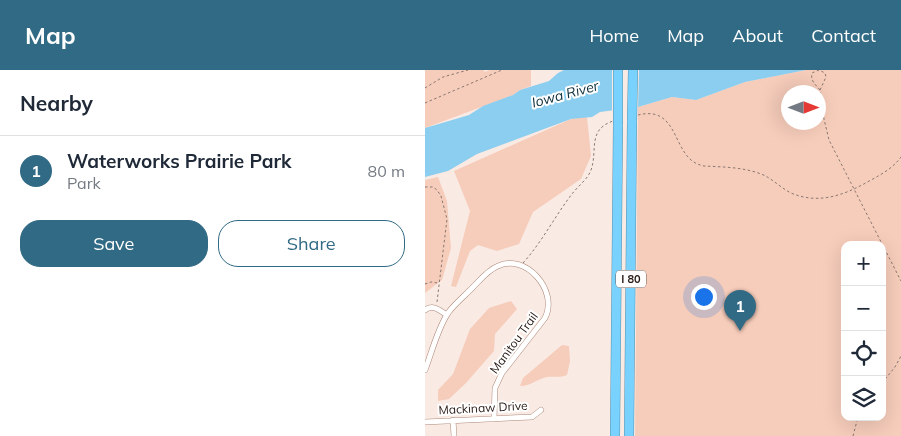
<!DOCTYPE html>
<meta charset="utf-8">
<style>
body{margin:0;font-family:Mulish,sans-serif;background:#f2f2f3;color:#1f2937}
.controls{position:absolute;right:15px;bottom:15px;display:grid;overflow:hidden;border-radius:10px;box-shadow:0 5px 20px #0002}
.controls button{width:45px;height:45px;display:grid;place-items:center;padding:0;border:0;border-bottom:1px solid #e0e1e3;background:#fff;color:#1f2937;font:25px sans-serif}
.compass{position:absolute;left:356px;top:15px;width:45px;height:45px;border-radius:50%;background:#fff;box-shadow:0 5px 20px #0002;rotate:90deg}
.you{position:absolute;left:278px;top:226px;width:18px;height:18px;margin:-12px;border:4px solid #fff;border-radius:50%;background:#1a73e8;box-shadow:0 0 0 8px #1a73e833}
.badge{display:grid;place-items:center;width:32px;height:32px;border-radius:50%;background:#316a84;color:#fff;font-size:16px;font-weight:700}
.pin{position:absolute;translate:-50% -41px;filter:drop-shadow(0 1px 2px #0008)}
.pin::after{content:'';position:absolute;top:26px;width:18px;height:15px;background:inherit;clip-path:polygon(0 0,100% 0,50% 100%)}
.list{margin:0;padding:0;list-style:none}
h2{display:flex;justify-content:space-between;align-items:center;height:65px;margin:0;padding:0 20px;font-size:21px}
h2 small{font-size:16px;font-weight:400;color:#747a83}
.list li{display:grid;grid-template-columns:32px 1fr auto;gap:15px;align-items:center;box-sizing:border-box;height:70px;padding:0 20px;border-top:1px solid #e0e1e3}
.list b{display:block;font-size:19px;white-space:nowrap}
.list p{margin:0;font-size:16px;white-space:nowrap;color:#747a83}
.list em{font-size:16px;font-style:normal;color:#747a83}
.actions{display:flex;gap:10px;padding:15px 20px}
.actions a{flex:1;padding:11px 0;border:1px solid #316a84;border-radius:20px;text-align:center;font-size:18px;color:#316a84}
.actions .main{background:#316a84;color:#fff}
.icon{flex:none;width:28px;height:28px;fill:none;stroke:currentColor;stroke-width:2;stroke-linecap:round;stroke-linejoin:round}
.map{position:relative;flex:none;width:476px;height:366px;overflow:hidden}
header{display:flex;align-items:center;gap:30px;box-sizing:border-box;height:70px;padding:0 25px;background:#316a84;color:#fff}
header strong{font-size:24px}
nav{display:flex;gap:28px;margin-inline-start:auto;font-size:18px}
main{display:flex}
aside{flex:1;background:#fff}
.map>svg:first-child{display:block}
.green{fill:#f6ccba;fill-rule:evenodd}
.water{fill:#8cceef}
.pier{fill:#faeae4}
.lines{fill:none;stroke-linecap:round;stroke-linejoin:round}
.minor-casing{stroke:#ac897a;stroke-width:6}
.motorway-casing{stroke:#5c91ab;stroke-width:10}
.path{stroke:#877873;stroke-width:1;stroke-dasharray:2.5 2.5;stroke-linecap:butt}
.minor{stroke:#fff;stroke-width:5}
.motorway{stroke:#78d2fd;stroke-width:9}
.motorway-bridge-casing{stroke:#5c91ab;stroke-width:10;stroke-linecap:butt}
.motorway-bridge{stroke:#78d2fd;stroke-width:9}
.labels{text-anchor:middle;stroke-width:4;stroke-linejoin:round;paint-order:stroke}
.shield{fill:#fff;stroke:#685e5a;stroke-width:1}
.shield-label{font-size:11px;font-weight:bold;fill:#271914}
.street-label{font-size:12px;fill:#271914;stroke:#fff}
.water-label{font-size:14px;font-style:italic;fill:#11303e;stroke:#fff}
</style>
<header>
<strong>Map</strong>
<nav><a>Home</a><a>Map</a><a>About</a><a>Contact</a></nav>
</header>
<main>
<aside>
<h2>Nearby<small></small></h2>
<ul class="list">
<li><span class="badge">1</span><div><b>Waterworks Prairie Park</b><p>Park</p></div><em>80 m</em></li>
</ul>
<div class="actions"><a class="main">Save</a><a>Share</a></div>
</aside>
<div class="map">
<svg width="476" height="366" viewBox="0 0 476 366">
<rect width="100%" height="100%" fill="#faeae4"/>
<!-- green -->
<path class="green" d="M0 0H59V2L65 0H106V16L95 20 88 25 0 58Z
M381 0H476V366H210L213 37 247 27 271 30 320 12ZM363 22H393V52H363ZM420 175H457V347H420Z
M162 47 166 86 156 109 108 142 94 174 72 181 53 175 45 181 31 217 26 216 45 141 29 101 146 49Z
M13 107 22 131 26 178 17 210 0 223V110Z
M86 231 92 239 70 264 69 281 41 313 24 329 13 331V320L28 304 45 259 64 238Z
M137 275 144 276 145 291 142 305C135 308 129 306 122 307 112 309 106 316 95 316L98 308Z"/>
<!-- water -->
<path class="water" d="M139 0H381L320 12 271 30 247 27 213 37 175 42 167 47 146 49 52 84 23 101 0 107V58L44 45 58 36 88 25 95 20 124 11 133 3Z"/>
<!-- pier -->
<path class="pier" d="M187 0H214L213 39 187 44Z"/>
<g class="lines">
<defs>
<path id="minor" d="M0 240C8 234 14 240 22 245
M0 300C7 282 12 260 23 243 30 233 41 225 49 216 56 209 63 200 73 196 100 183 134 220 120 248L77 303 70 318 69 349
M28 350 29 366
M0 352 107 347 116 340"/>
<path id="motorway" d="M190 366 193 55
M204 366 207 51"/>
</defs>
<!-- minor casing -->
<use href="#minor" class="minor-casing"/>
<!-- motorway casing -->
<use href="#motorway" class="motorway-casing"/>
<!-- path -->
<path class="path" d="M0 18 18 7 43 0
M395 20C391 15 385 11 387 3L394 0 400 3 401 7 395 20 399 49 404 70 476 211
M0 33 77 0
M213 45C249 36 248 73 265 89 269 93 274 95 279 96 297 97 316 97 333 103 345 106 354 117 366 123 394 135 420 125 446 110 457 104 468 98 476 87
M0 117H8L12 120 16 126 22 149 12 232
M98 193C117 172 130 146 147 124 153 116 163 109 166 100 173 80 162 60 188 51
M0 214 6 212 13 213
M457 313 470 297 476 286
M428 366 433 347"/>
<!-- minor -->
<use href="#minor" class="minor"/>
<!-- motorway -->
<use href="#motorway" class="motorway"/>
<defs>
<path id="motorway-bridge" d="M207 51 208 0
M193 55V0"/>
</defs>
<!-- motorway-bridge casing -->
<use href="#motorway-bridge" class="motorway-bridge-casing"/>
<!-- motorway-bridge -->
<use href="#motorway-bridge" class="motorway-bridge"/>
</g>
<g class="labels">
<!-- shield labels -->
<rect class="shield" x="191" y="200.5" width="30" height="17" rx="4"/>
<g class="shield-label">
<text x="206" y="213">I 80</text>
</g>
<!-- street labels -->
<g class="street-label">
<text transform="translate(89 273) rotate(-54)" y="4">Manitou Trail</text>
<text transform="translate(58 338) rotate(-3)" y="4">Mackinaw Drive</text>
</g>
<!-- water labels -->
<g class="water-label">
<text transform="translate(140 24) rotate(-15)" y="5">Iowa River</text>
</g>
</g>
</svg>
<div class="controls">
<button>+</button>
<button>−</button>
<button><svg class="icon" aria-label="locate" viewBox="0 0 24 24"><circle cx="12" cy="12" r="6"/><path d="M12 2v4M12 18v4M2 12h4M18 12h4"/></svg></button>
<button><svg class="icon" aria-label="layers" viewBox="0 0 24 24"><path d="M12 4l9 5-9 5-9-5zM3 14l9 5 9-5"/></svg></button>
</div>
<svg class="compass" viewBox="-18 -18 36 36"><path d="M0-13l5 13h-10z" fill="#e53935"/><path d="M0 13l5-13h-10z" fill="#747a83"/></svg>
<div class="you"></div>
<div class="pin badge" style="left:315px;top:261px">1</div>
</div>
</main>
